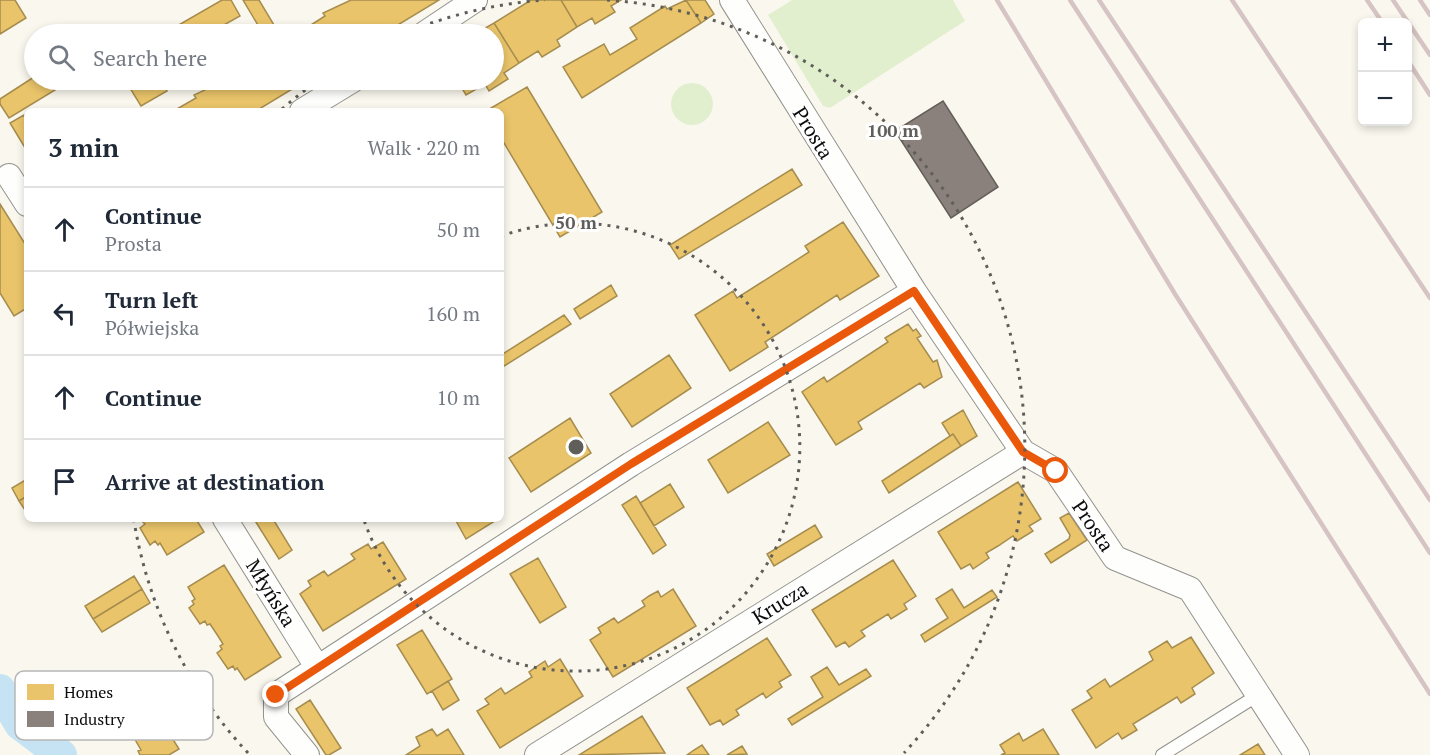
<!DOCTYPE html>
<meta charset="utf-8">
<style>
body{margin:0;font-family:"PT Serif",serif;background:#f6f6f7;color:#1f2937}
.controls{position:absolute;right:18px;top:18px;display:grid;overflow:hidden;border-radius:9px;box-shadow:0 3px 9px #0003}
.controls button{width:54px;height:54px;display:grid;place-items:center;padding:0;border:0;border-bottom:2px solid #e0e1e3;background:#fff;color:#1f2937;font:30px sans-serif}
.stop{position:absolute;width:18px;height:18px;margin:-14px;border:4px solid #ea580c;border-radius:50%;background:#fff}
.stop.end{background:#ea580c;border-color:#fff;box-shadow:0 2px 6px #0008}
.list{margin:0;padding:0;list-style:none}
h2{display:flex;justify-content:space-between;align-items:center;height:78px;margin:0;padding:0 24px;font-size:26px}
h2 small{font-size:20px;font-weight:400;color:#747a83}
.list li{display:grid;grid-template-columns:39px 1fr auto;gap:18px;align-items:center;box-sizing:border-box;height:84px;padding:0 24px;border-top:2px solid #e0e1e3}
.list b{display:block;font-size:22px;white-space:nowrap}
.list p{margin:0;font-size:20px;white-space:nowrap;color:#747a83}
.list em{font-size:20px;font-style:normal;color:#747a83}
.icon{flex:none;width:33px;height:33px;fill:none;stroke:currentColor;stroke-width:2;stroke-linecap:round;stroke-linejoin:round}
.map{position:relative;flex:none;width:1430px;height:755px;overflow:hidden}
.search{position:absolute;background:#fff;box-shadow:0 3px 9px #0003;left:24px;top:24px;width:480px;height:66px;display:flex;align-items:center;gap:15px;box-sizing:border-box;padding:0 21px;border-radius:33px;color:#747a83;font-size:22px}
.panel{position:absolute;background:#fff;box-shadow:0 3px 9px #0003;left:24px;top:108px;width:480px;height:414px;border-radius:9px}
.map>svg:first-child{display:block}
.green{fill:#e2efce}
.homes{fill:#e9c46a;stroke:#a68c4e;stroke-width:1.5}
.industry{fill:#8a817c;stroke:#645e5a;stroke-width:1.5}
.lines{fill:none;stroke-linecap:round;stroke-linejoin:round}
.canal{stroke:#c6e3f3;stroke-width:32}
.lane-casing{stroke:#93928d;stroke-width:14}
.street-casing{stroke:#93928d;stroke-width:26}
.lane{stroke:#fefefc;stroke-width:12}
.street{stroke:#fefefc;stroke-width:24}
.rail{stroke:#d6c4c4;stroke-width:4.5}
.route{stroke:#ea580c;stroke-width:8}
.ring{fill:none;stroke:#5f5e5a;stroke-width:3;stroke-dasharray:3 6}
.labels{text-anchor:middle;stroke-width:6;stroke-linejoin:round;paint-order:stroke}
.street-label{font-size:20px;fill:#0b0b0b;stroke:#fff}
.key{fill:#fff;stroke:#b6b6b6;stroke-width:1.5}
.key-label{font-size:16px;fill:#0b0b0b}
.centre{fill:#5f5e5a;stroke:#fff;stroke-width:3}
.ring-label{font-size:18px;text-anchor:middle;font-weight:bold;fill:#5f5e5a;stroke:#fff;stroke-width:6;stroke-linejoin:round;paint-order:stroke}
</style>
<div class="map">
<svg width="1430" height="755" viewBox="0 0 1430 755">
<rect width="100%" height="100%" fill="#faf8ee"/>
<!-- green -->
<path class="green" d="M792 0H953L965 21 830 108 823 106 768 15Z
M671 104a21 21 0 1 1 42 0a21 21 0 1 1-42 0Z"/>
<!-- homes -->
<path class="homes" d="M0 0H15L26 18 0 34Z
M222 0H231L240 16 208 34H163Z
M243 0H259L274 25 262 32Z
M351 0H439L383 34H305L303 30 325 16 323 13Z
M531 0H561L577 27 557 40 560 46 542 57 538 51 519 63 494 23Z
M561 0H621L611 6 615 12 595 24 592 18 577 27Z
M686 0 701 23 582 98 563 67 604 44 610 55 637 39 630 28 665 6 667 9Z
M686 0H705L714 14 701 23Z
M494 23 519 63 504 73 508 79 489 91 485 84 466 95 457 80H494V34H475Z
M34 77V80H48L55 90 9 118 0 104V99Z
M125 80H160L167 91 141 106Z
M226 80H289L294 88 256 111H179L177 109 196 98 194 95Z
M527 87 602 212 560 237 501 138V111H486Z
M24 115 27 119V151L10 123Z
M792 169 802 185 679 259 670 245Z
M0 204 27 247V308L14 316 0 293Z
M843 222 879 276 840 300 837 295 765 342 768 347 730 371 695 315 733 291 737 298 809 252 805 246Z
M611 285 617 296 580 319 574 309Z
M564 315 571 324 501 368V355Z
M908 324 913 331 916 329 921 336 917 338 933 362 937 360 942 377 924 388 920 383 858 422 862 429 836 445 802 392 824 377 827 382 888 342 885 338Z
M669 355 691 388 632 427 610 394Z
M963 410 977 436 961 446 953 434 950 436 942 423Z
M570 418 591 453 531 492 509 458Z
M768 422 790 455 728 493 708 460Z
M953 434 961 446 889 493 882 481Z
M27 479V496L19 501 12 488Z
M1018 482 1041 519 1029 526 1033 531 1017 541 1013 536 998 546 986 553 989 558 973 569 970 564 961 569 938 532Z
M670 484 684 507 654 526 640 503Z
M27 496V513L19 501Z
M636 496 666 545 653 554 622 505Z
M1069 513 1087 540 1051 563 1045 554 1069 539 1070 535 1060 518Z
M145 519H196L204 532 167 555 160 543 158 545 155 541 150 545 140 528 145 524 142 521Z
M254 519H273L292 550 279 559Z
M455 519H498L466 539Z
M815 525 822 537 774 566 767 554Z
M383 542 406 579 323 631 300 594 311 586 308 581 324 571 328 576 355 559 351 554 368 544 371 549Z
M538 558 566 607 540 623 510 574Z
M893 560 916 596 904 604 907 609 891 619 888 614 861 631 865 636 849 647 845 642 836 647 812 610Z
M224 565 281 657 245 680 237 668 235 670 233 666 228 669 217 653 222 649 220 646 223 644 218 636 210 624 207 625 205 621 200 624 189 608 194 604 192 601 195 599 188 587Z
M134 576 142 589 93 619 85 606Z
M142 589 150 603 102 632 93 619Z
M673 589 696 626 613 677 590 640 601 633 598 628 614 618 618 623 645 606 642 601 649 596 658 591 661 597Z
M952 589 964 608 992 590 997 597 925 642 921 635 948 618 936 599Z
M422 630 452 679 427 694 397 645Z
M1191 637 1214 673 1192 688 1195 694 1181 703 1177 697 1133 724 1137 730 1122 739 1118 733 1096 748 1072 710 1092 698 1087 691 1105 679 1110 687 1153 660 1149 652 1167 641 1172 648Z
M767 638 791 675 779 682 782 687 773 693 766 698 763 693 736 710 739 715 723 725 720 720 710 725 687 688Z
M560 659 583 696 500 748 477 711 489 704 485 699 501 688 505 694 532 677 529 672 536 667 545 661 548 667Z
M827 667 839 685 866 669 871 676 792 725 788 719 823 697 811 677Z
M448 681 459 700 443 710 432 691Z
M310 700 341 748 329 755H326L296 709Z
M642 716 665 753 579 755Z
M154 717 165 735 169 733 179 749 169 755H140L138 751 141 750 133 736 145 729 142 724Z
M432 729 437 736 448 729 464 755H406L420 746 416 737Z
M1043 729 1059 755H1001L1005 753 1000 745 1019 733 1023 741Z
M1258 744 1265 755H1240Z
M702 745 709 755H687L694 750Z
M742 746 747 754 727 755Z"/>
<!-- industry -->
<path class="industry" d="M943 101 998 187 951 218 895 131Z"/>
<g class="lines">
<!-- canal -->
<path class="canal" d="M0 690 20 724 61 755"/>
<defs>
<path id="lane" d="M1162 755 1258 695"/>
<path id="street" d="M732 0 914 291 1023 452 1056 471 1115 558 1190 589 1297 755
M424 34 475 0
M302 111 353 80
M9 176 27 204
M225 519 317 667
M307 755 276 717V695L631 464 914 291
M537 755 1023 452"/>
</defs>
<!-- lane casing -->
<use href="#lane" class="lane-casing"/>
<!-- street casing -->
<use href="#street" class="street-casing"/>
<!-- lane -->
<use href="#lane" class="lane"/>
<!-- street -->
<use href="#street" class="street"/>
<!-- rail -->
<path class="rail" d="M997 0 1175 294 1430 694
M1070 0 1430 553
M1099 0 1430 500
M1232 0 1430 298
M1367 0 1382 22
M1393 0 1430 55
M1420 0 1430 15
M1408 61 1430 95"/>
</g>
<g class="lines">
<!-- route -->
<path class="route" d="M276 695 631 464 914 291 1023 452 1056 471"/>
</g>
<!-- distance rings -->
<g class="ring">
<path d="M501 236A224 224 0 1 1 364 520"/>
<path d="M248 753A448 448 0 0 1 134 521M282 109A448 448 0 0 1 319 80M405 33A448 448 0 0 1 545 0M607 0A448 448 0 0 1 904 753"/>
</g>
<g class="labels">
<!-- street labels -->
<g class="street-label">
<text transform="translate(813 133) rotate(58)" y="7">Prosta</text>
<text transform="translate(1093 526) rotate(56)" y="7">Prosta</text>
<text transform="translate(271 593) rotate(58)" y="7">Młyńska</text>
<text transform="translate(780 603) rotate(-32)" y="7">Krucza</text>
</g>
</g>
<!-- legend -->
<rect x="15" y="671" width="198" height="69" rx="9" class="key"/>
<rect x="27" y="684" width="27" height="16" fill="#e9c46a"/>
<rect x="27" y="711" width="27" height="16" fill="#8a817c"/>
<g class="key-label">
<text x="64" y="698">Homes</text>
<text x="64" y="725">Industry</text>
</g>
<circle cx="576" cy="447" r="9" class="centre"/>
<g class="ring-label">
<text x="893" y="137">100 m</text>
<text x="576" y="229">50 m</text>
</g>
</svg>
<div class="controls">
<button>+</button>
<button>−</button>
</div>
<div class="stop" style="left:1056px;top:471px"></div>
<div class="stop end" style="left:276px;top:695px"></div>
<div class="search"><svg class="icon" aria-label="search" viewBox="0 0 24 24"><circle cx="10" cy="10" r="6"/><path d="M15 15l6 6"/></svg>Search here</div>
<section class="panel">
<h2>3 min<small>Walk · 220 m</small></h2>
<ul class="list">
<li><svg class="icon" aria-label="ahead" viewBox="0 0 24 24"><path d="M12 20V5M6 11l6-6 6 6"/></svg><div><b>Continue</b><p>Prosta</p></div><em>50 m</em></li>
<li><svg class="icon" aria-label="left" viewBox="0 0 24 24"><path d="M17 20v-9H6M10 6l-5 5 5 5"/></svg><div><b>Turn left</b><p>Półwiejska</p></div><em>160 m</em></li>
<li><svg class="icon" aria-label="ahead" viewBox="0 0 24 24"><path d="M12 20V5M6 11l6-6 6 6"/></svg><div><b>Continue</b></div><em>10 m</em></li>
<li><svg class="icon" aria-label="arrive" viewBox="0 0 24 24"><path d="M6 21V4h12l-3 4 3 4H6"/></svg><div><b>Arrive at destination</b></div></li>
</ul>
</section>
</div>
